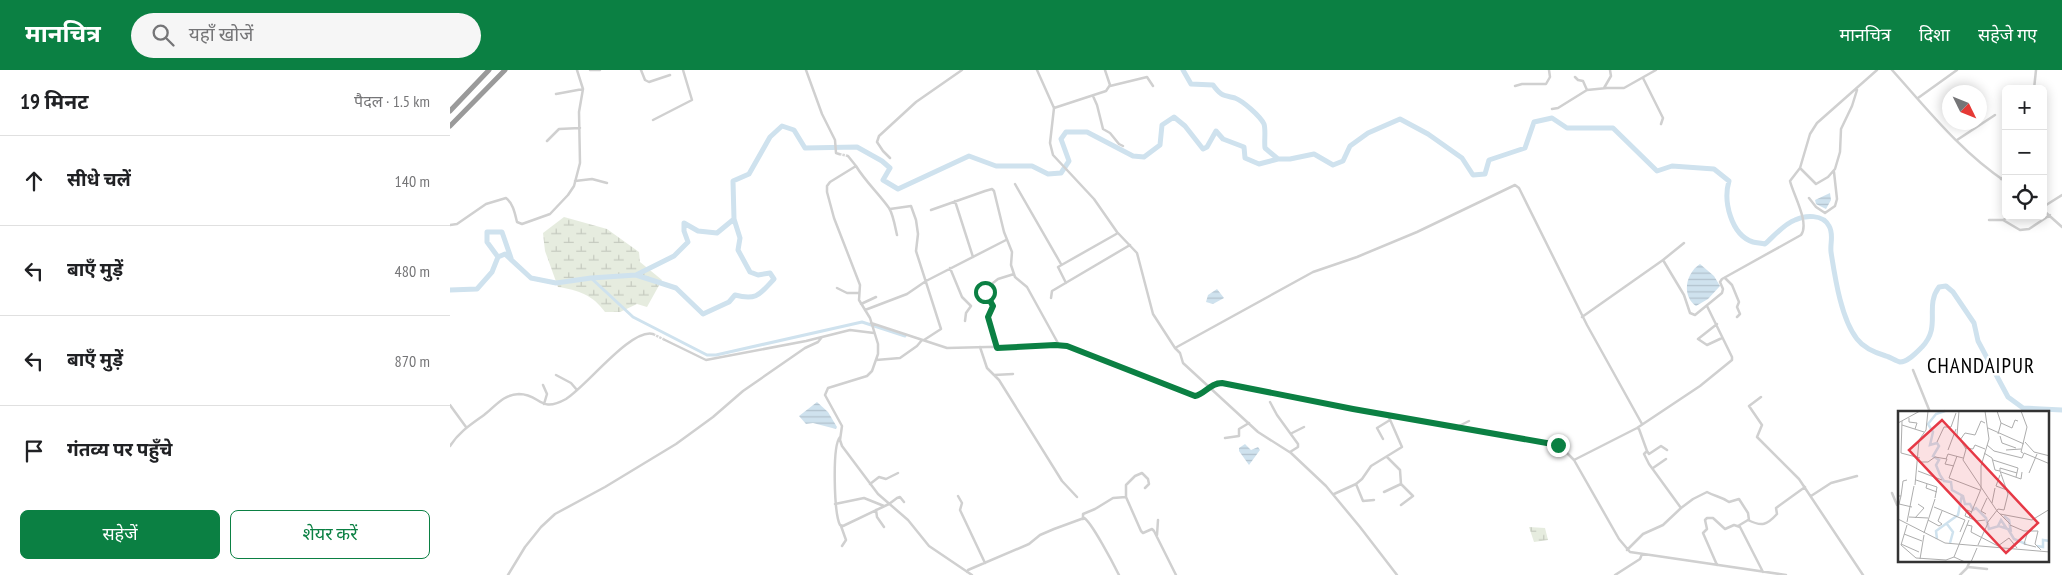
<!DOCTYPE html>
<html lang="hi">
<meta charset="utf-8">
<style>
body{margin:0;font-family:"PT Sans Narrow","Noto Sans Devanagari",sans-serif;background:#f6f6f6;color:#202124}
.controls{position:absolute;right:15px;top:15px;display:grid;overflow:hidden;border-radius:8px;box-shadow:0 2px 12px #0003}
.controls button{width:45px;height:45px;display:grid;place-items:center;padding:0;border:0;border-bottom:1px solid #e0e0e0;background:#fff;color:#202124;font:25px sans-serif}
.compass{position:absolute;left:1492px;top:15px;width:45px;height:45px;border-radius:50%;background:#fff;box-shadow:0 2px 12px #0003;rotate:133deg}
.stop{position:absolute;width:15px;height:15px;margin:-11px;border:4px solid #0b8043;border-radius:50%;background:#fff}
.stop.end{background:#0b8043;border-color:#fff;box-shadow:0 1px 5px #0008}
.list{margin:0;padding:0;list-style:none}
h2{display:flex;justify-content:space-between;align-items:center;height:65px;margin:0;padding:0 20px;font-size:21px}
h2 small{font-size:16px;font-weight:400;color:#757577}
.list li{display:grid;grid-template-columns:32px 1fr auto;gap:15px;align-items:center;box-sizing:border-box;height:90px;padding:0 20px;border-top:1px solid #e0e0e0}
.list b{display:block;font-size:19px;white-space:nowrap}
.list em{font-size:16px;font-style:normal;color:#757577}
.actions{display:flex;gap:10px;padding:15px 20px}
.actions a{flex:1;padding:11px 0;border:1px solid #0b8043;border-radius:8px;text-align:center;font-size:18px;color:#0b8043}
.actions .main{background:#0b8043;color:#fff}
.icon{flex:none;width:28px;height:28px;fill:none;stroke:currentColor;stroke-width:2;stroke-linecap:round;stroke-linejoin:round}
.map{position:relative;flex:none;width:1612px;height:505px;overflow:hidden}
header{display:flex;align-items:center;gap:30px;box-sizing:border-box;height:70px;padding:0 25px;background:#0b8043;color:#fff}
header strong{font-size:24px}
nav{display:flex;gap:28px;margin-inline-start:auto;font-size:18px}
.search{width:350px;height:45px;background:#f6f6f6;display:flex;align-items:center;gap:12px;box-sizing:border-box;padding:0 18px;border-radius:28px;color:#757577;font-size:19px}
main{display:flex}
aside{flex:1;background:#fff}
.map>svg:first-child{display:block}
.wetland{fill:url(#wetland-marsh)}
.water{fill:url(#water-rules)}
.lines{fill:none;stroke-linecap:round;stroke-linejoin:round}
.canal{stroke:#cfe2ee;stroke-width:3}
.river{stroke:#cfe2ee;stroke-width:5}
.street-tunnel{stroke:#d6d6d6;stroke-width:2.5;stroke-dasharray:2.5 1;stroke-linecap:butt}
.street{stroke:#d0d0d0;stroke-width:2.5}
.highway{stroke:#9a9a9a;stroke-width:5}
.route{stroke:#0b8043;stroke-width:6}
.labels{text-anchor:middle;stroke-width:5;stroke-linejoin:round;paint-order:stroke}
.quarter-label{font-size:21px;letter-spacing:1px;fill:#000;stroke:#fff}
.inset-river{fill:none;stroke:#cfe2ee;stroke-width:2.5}
.inset-road{fill:none;stroke:#adadad;stroke-width:1}
.view{fill:#e63946;fill-opacity:0.15;stroke:#e63946;stroke-width:2.5}
.inset-edge{fill:none;stroke:#333;stroke-width:2.5}
</style>
<header>
<strong>मानचित्र</strong>
<div class="search"><svg class="icon" aria-label="search" viewBox="0 0 24 24"><circle cx="10" cy="10" r="6"/><path d="M15 15l6 6"/></svg>यहाँ खोजें</div>
<nav><a>मानचित्र</a><a>दिशा</a><a>सहेजे गए</a></nav>
</header>
<main>
<aside>
<h2>19 मिनट<small>पैदल · 1.5 km</small></h2>
<ul class="list">
<li><svg class="icon" aria-label="ahead" viewBox="0 0 24 24"><path d="M12 20V5M6 11l6-6 6 6"/></svg><div><b>सीधे चलें</b></div><em>140 m</em></li>
<li><svg class="icon" aria-label="left" viewBox="0 0 24 24"><path d="M17 20v-9H6M10 6l-5 5 5 5"/></svg><div><b>बाएँ मुड़ें</b></div><em>480 m</em></li>
<li><svg class="icon" aria-label="left" viewBox="0 0 24 24"><path d="M17 20v-9H6M10 6l-5 5 5 5"/></svg><div><b>बाएँ मुड़ें</b></div><em>870 m</em></li>
<li><svg class="icon" aria-label="arrive" viewBox="0 0 24 24"><path d="M6 21V4h12l-3 4 3 4H6"/></svg><div><b>गंतव्य पर पहुँचे</b></div></li>
</ul>
<div class="actions"><a class="main">सहेजें</a><a>शेयर करें</a></div>
</aside>
<div class="map">
<svg width="1612" height="505" viewBox="0 0 1612 505">
<defs>
<pattern id="wetland-marsh" width="20" height="14" patternUnits="userSpaceOnUse" patternTransform="scale(1.25)"><rect width="20" height="14" fill="#e6ecdf"/><path d="M1 5h8M5 5V1M11 12h8M15 12V8" fill="none" stroke="#c6cbc0"/></pattern>
<pattern id="water-rules" width="6" height="5" patternUnits="userSpaceOnUse" patternTransform="scale(1.25)"><rect width="6" height="5" fill="#cfe2ee"/><path d="M0 2.5h6" fill="none" stroke="#b2c2cd"/></pattern>
</defs>
<rect width="100%" height="100%" fill="#fff"/>
<!-- wetland -->
<path class="wetland" d="M114 147 157 159 189 182 190 192 212 210 197 237 187 234 170 242H155C143 225 128 220 108 217L95 181 93 163Z
M1079 457 1095 458 1098 470 1084 472Z"/>
<!-- water -->
<path class="water" d="M1380 123 1381 130 1376 139 1366 134 1365 130Z
M1250 194 1264 206 1270 216 1258 229 1246 236C1231 225 1236 203 1250 194Z
M767 219 774 228 763 234 756 232 758 225Z
M367 332 378 342 387 357 386 359 363 353 356 354 349 346Z
M795 374 801 380 808 377 810 380 799 395 789 381V378Z"/>
<g class="lines">
<!-- canal -->
<path class="canal" d="M141 208 183 247 257 285H266L412 252 455 266
M773 313 843 326"/>
<!-- river -->
<path class="river" d="M733 0 741 14 763 15C771 26 773 25 785 28 793 31 810 46 814 54 816 60 814 71 815 78L828 89
M48 187 37 172V162H52L61 188
M186 205 226 218 253 244 279 232 285 225C307 231 310 224 324 209L320 203 308 205 300 202 288 180 290 168 284 149
M0 220 27 219 42 202 48 187 55 184 81 208 106 213 141 208 186 205 224 186 238 172 234 161V153L248 161 267 163 284 149 283 111 299 104 320 67 332 56 344 60 355 78 407 77 432 91 440 98 433 110 448 119 519 86 546 96H582L598 104 611 103 619 91 611 69 616 62H637L683 86 694 87 710 75 712 55 724 47 735 56 753 79 757 77 766 61 773 69 794 77 795 88 809 94 828 89H840L864 84 883 95 893 91 900 76 918 63 950 49 978 64 1012 88 1023 105 1035 104 1039 90 1075 78 1084 52 1102 48 1117 58H1163L1207 101 1222 96 1264 99 1279 111C1273 131 1281 165 1303 172 1307 173 1311 173 1315 174 1324 166 1334 154 1345 150 1355 145 1373 144 1379 156 1384 164 1380 173 1381 182 1385 207 1391 249 1407 269 1413 277 1426 283 1436 286 1440 287 1446 291 1450 292 1458 292 1467 282 1472 277 1492 256 1474 237 1489 217L1496 216 1503 222 1524 253 1528 271 1558 327 1573 338 1612 340"/>
<!-- street-tunnel -->
<path class="street-tunnel" d="M389 84 398 86
M203 264 215 270"/>
<!-- street -->
<path class="street" d="M140 0H150
M191 0 195 10 199 12 220 5
M356 0 372 44 385 70 386 83 389 84
M587 0 604 38 600 73 603 85 644 129 667 162 687 183 703 244 725 278 730 283 733 293 808 362 841 383 876 416 910 457 947 505
M1442 0C1478 40 1511 82 1556 112
M1125 7 1128 10 1133 11 1137 20
M1193 8 1213 48 1211 54
M660 16 697 7 703 16
M1065 16 1072 14H1096L1100 7 1099 0
M1154 18 1161 6 1160 0
M1584 19 1586 0
M106 24 133 19
M643 26 647 35 653 59 660 63 669 74 673 76
M1468 28 1507 0
M604 38 656 21 660 15 655 0
M1102 39 1108 38 1137 20 1157 18H1174L1206 0
M203 50 242 30 233 0
M1593 60 1594 61
M1507 70 1545 45
M97 71 109 59 130 58
M1593 84H1594
M398 86 406 96 380 112 377 116V122L384 148 410 215 409 230 420 248 428 274V284L422 301 417 306 378 318 375 325 392 356 390 370 392 376 428 424 458 450 479 476 522 505
M440 88 433 81 427 72 429 66 466 32 512 0
M406 96C415 111 429 124 439 138 443 144 445 156 447 165
M1350 98 1366 114 1378 107 1385 99 1390 82 1391 59 1402 36 1407 20
M1551 109 1556 105
M125 111 142 109 157 113
M565 114 611 194
M1359 128 1366 137 1375 143 1385 136 1387 129 1384 102
M505 131 523 187
M1593 137 1612 125
M440 139 461 136 466 150 468 164 466 181 491 259 474 270
M481 140 535 121 542 119 544 121 554 162 562 182 561 195 565 207 577 217 609 275
M1593 140 1612 157
M1539 150H1553L1570 160 1579 159 1600 145
M1553 150 1560 146
M0 155 7 154 36 134 56 128C63 133 65 144 67 152L72 154 100 144 118 125 124 116 130 93 129 42 133 19 127 0
M1213 190 1234 173
M500 198 512 227 521 236 516 243 515 251
M1275 208 1282 215 1289 232 1287 237 1290 244 1287 247
M616 213 608 197 668 163
M387 218 397 223H408
M601 228 602 221 680 175
M411 234 426 227
M415 240 457 224 476 211 556 170
M1132 247 1213 190 1234 225 1240 243 1245 245 1272 223 1273 219 1270 212 1272 209 1351 165C1360 153 1343 124 1340 111L1350 98 1360 64 1367 53 1427 0
M421 253 497 278 612 275 745 326C755 324 760 313 772 313L903 339 1109 375 1124 390 1169 469 1180 482 1336 505
M1267 254 1248 269 1257 275 1272 268
M215 270 256 290 356 271 400 260 424 263
M530 277 537 298 549 310 612 411 627 427
M547 278 538 247C544 232 542 234 534 220L548 209 564 204
M725 278 863 202 907 187 967 162 1065 115 1069 118 1137 255 1192 354
M426 290 450 288 467 276 472 270
M1463 300 1480 342
M106 305 121 313 127 320
M544 305 563 304
M93 315 97 324 94 334
M1311 327 1299 336 1312 355 1307 367 1349 409 1413 505
M820 332 827 345 848 374V377L840 382
M0 335 16 357
M1007 357 1019 351
M842 363 854 357
M390 367C382 376 384 443 390 455L393 456 439 434 447 428 450 427 454 432
M775 368 789 366V359L799 353
M933 369 927 358 940 350
M0 376C9 362 20 355 34 345 46 336 52 325 69 324 91 324 89 344 116 329 137 316 181 258 203 264
M1197 381 1199 384 1211 376 1217 380
M937 387 950 400 951 414 963 426 951 435
M1124 390 1187 358 1250 316 1282 290V287L1257 236
M1203 398 1216 389
M420 414 429 407 436 409 448 403
M906 414 913 431 924 430
M695 418 699 414 698 409 692 403 685 406 676 415V427L691 461 693 463 702 459 704 461 726 505
M934 422 951 414
M1442 423 1447 435 1450 433
M884 424 906 414 912 409 921 396 952 377 938 345
M508 426 512 433 510 440 535 493
M1361 426 1381 413 1407 406
M385 434 414 428 434 436
M1231 438 1243 429 1257 422C1266 427 1270 426 1279 432L1289 429 1298 443 1299 450
M426 440 427 447 434 457
M633 449V444L645 439 663 428 676 427
M391 456 396 470 392 476
M1288 456 1298 450C1312 457 1317 455 1327 444L1326 438 1355 417
M707 465 708 450
M1177 480 1193 464 1213 455 1231 438 1199 394 1194 384 1197 381 1189 359 1187 358
M1267 495 1253 463 1257 459 1255 450 1257 448H1263L1275 459 1284 455 1290 457 1313 502
M1518 497 1537 499
M517 502 518 500 579 474 590 465 604 459 634 448C641 451 664 495 669 505
M58 505 75 477 91 457 105 444 155 417 226 374 263 347 293 321 355 278 368 272 372 267
M1165 505 1190 489 1192 484
M1510 505 1517 498 1520 491"/>
<!-- highway -->
<path class="highway" d="M0 41 39 0
M0 56 55 0"/>
</g>
<g class="lines">
<!-- route -->
<path class="route" d="M535 222 543 236 538 247 547 278 605 275 617 276 745 326C755 324 760 313 772 313L903 339 1108 375"/>
</g>
<g class="labels">
<!-- quarter labels -->
<g class="quarter-label">
<text x="1531" y="303">CHANDAIPUR</text>
</g>
</g>
<!-- overview -->
<g transform="translate(1448 341)">
<rect width="151" height="151" fill="#fff"/>
<path class="inset-river" d="M47 0 38 3 30 13 35 21 32 34 39 32 41 35 35 45 41 49 38 54 42 64 46 70 53 71 54 79 65 85 67 93H72L75 99 78 97 88 107 91 118 101 115 110 118 116 128 128 133M106 105 111 109 113 121M49 113 55 121 52 132M100 115 103 109 109 118M39 128 38 120 60 104 64 84M139 135 145 136V129L152 130"/>
<path class="inset-road" d="M61 0 59 24 68 38 65 49 99 100M99 0 103 12 100 23M123 0 129 16 123 41 125 42M11 7V11L19 12 17 18M0 12 22 0M103 12 114 17 117 9 120 10M4 14 26 21M90 17 126 33M102 25 104 32 118 37M62 29 67 22 77 24 83 10 87 12M39 31 46 16H53L58 2M127 31 136 41 152 45M89 34 96 40 124 47 126 42 152 53M67 37 75 38 77 34 87 38M50 39 58 18M108 39 123 38M3 42 4 10M3 42 22 47M86 42 94 47 97 59 102 60 110 83 106 99 100 98 89 112M59 45 51 67 82 79M48 48 50 43 65 47M95 49 120 57 118 66M21 51H30L37 46 49 48 47 53 56 55M20 60 44 69M102 60V57L119 62M103 61 123 68 124 61M131 62 139 43M102 64 98 75 109 79M18 69 39 76 37 87M29 73 28 77 39 81M17 74 21 29 28 19 30 0M0 85H3L5 70 9 69M3 85 1 93 14 96M94 92 97 77M36 96 67 109 62 121M44 100 40 110 44 113M99 100 112 113M74 101 69 99 67 105 79 110 87 109M88 103 83 100 89 87M102 103 134 109 152 98M11 106 30 107M17 107 26 97 20 93M71 107 83 78V55L91 28 87 0M0 108 47 132 152 141M30 109 41 115 44 113M9 111 16 75M9 114 3 134 18 147 48 149 56 146 67 151M69 114 74 115 73 121 100 135M112 114 126 120H140L137 133 143 139M130 120 126 133 138 136M26 122 37 88M6 123 24 130M3 133 21 141M80 134 90 112M100 135 111 127 119 137M56 146 71 109M22 148 26 124M73 151 79 137"/>
<path class="view" d="M44 9 140 112 108 142 11 39Z"/>
<rect width="151" height="151" class="inset-edge"/>
</g>
</svg>
<div class="controls">
<button>+</button>
<button>−</button>
<button><svg class="icon" aria-label="locate" viewBox="0 0 24 24"><circle cx="12" cy="12" r="6"/><path d="M12 2v4M12 18v4M2 12h4M18 12h4"/></svg></button>
</div>
<svg class="compass" viewBox="-18 -18 36 36"><path d="M0-13l5 13h-10z" fill="#e53935"/><path d="M0 13l5-13h-10z" fill="#757577"/></svg>
<div class="stop" style="left:535px;top:222px"></div>
<div class="stop end" style="left:1108px;top:375px"></div>
</div>
</main>
